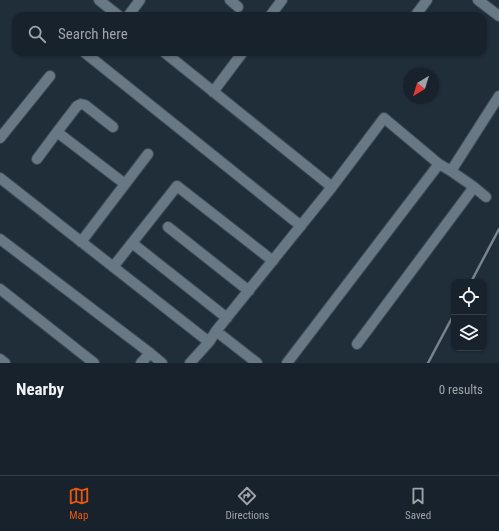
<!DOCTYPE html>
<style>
body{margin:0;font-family:"Roboto Condensed",sans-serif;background:#252f38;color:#f1f3f6}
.controls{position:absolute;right:12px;bottom:12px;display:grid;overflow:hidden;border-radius:8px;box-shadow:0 1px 3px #0004}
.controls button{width:36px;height:36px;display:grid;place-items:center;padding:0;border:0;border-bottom:1px solid #363f48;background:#18222c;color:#f1f3f6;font:20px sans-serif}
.compass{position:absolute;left:403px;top:68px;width:36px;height:36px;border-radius:50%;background:#18222c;box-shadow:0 1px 3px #0004;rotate:218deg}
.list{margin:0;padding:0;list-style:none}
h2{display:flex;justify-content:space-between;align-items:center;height:52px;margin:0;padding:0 16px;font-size:17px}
h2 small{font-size:13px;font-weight:400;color:#9fa4a9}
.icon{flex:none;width:22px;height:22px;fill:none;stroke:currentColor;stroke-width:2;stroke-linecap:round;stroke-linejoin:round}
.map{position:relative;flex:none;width:499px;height:363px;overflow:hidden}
.search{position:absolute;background:#18222c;box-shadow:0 1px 3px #0004;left:12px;right:12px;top:12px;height:44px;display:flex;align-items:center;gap:10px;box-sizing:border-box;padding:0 14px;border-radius:12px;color:#9fa4a9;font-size:15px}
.sheet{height:112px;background:#18222c}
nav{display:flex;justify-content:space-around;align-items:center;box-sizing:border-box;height:56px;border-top:1px solid #363f48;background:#18222c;font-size:11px;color:#9fa4a9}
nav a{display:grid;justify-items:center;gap:2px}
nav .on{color:#ea580c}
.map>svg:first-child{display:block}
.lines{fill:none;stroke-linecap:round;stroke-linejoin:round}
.street-casing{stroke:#3e4a54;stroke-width:12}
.street{stroke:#687885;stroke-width:10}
.rail{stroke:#78838d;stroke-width:2.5}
</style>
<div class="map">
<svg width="499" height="363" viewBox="0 0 499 363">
<rect width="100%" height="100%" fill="#202e3a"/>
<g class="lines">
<defs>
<path id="street" d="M99 0 119 16
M230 0 238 7
M478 0 499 16
M128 16 140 0
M270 16 282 0
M415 16 427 0
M84 52 301 226
M164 52 332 187
M213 92 243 52
M57 132 125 184
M0 138 50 76
M37 159 57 132 77 106 81 104 85 105 113 127
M451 171 474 187 486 197
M0 178 209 342
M168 227 249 291
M0 239 150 353 162 363
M81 242 148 154
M132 243 227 318
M113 267 177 186 273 261
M0 289 94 363
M216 331 257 363
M357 344 474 187
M0 359 5 363
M141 363 150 353
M190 363 209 342 216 331 332 187 384 118 439 164 451 171 499 96
M287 363 439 164"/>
</defs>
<!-- street casing -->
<use href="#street" class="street-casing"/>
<!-- street -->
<use href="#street" class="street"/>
<!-- rail -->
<path class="rail" d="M471 282 499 229
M428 363 454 314"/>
</g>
</svg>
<div class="controls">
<button><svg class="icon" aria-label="locate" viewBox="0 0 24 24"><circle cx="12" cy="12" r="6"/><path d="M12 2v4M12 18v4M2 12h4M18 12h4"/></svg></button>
<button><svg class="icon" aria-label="layers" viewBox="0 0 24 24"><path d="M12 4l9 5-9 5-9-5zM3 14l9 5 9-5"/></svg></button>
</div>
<svg class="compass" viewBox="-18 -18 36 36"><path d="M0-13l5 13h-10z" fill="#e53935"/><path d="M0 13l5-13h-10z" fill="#9fa4a9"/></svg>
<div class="search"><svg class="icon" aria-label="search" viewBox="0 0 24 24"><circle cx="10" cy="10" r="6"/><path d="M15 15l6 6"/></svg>Search here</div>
</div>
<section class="sheet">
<h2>Nearby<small>0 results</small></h2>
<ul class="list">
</ul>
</section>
<nav>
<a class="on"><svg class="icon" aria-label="map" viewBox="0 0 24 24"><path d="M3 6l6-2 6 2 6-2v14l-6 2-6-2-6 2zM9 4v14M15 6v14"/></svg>Map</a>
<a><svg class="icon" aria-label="directions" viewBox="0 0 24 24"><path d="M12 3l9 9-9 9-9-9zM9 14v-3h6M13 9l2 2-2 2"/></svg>Directions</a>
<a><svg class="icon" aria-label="saved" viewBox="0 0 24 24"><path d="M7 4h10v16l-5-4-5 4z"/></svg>Saved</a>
</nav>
